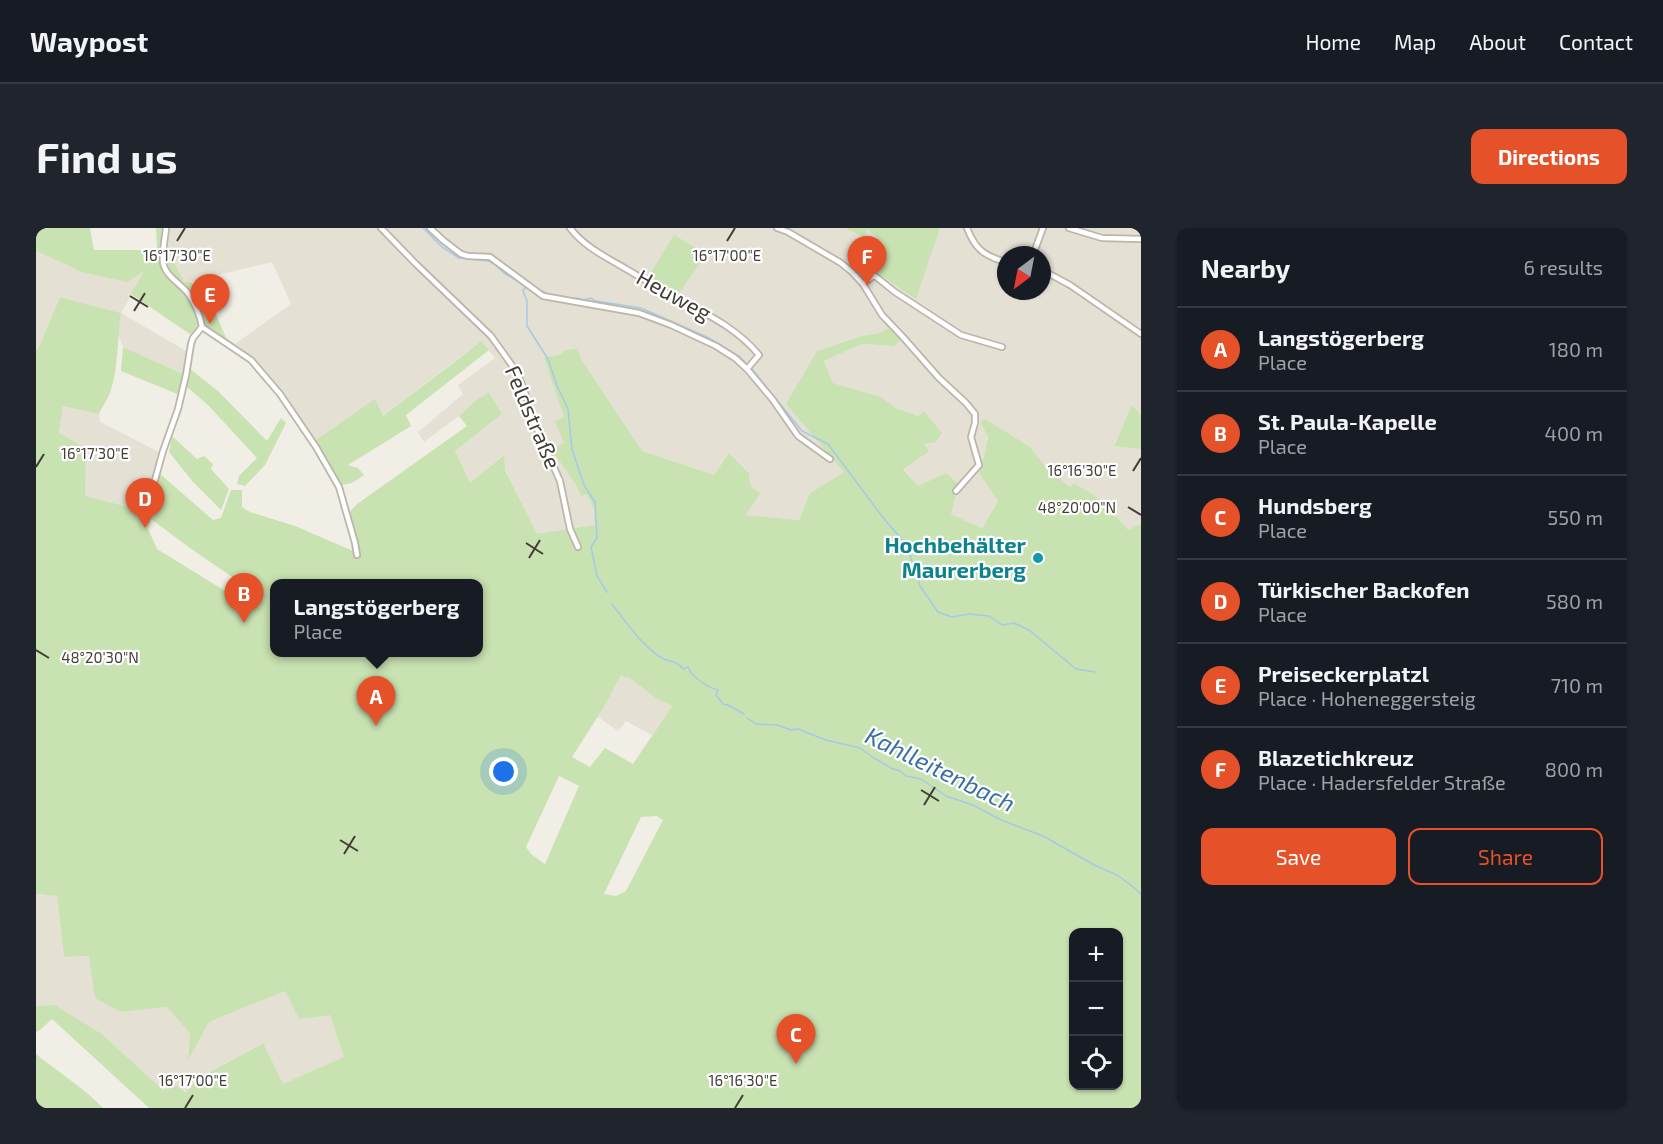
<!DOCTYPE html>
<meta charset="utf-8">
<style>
body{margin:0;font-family:"Exo 2",sans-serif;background:#20242c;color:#f1f3f6}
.controls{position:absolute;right:18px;bottom:18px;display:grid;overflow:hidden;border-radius:12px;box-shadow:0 2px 4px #0004}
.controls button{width:54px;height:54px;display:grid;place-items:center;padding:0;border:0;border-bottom:2px solid #363941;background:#171b24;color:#f1f3f6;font:30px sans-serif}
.compass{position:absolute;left:961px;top:18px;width:54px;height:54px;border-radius:50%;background:#171b24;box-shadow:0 2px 4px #0004;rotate:212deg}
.you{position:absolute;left:468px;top:544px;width:21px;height:21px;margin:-15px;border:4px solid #fff;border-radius:50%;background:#1a73e8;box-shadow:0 0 0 9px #1a73e833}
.badge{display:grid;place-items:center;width:39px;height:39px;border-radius:50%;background:#e55128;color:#fff;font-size:20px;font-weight:700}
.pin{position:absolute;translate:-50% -50px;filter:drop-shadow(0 2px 3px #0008)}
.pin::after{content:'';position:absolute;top:32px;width:21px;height:18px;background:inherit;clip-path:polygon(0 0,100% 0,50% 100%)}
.popup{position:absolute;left:234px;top:351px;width:213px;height:78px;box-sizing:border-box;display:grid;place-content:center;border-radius:12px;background:#171b24;filter:drop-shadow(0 2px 4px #0005);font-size:20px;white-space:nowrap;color:#9ea1a6}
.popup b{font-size:22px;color:#f1f3f6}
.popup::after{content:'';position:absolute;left:50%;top:100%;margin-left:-12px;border:12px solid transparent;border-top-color:#171b24}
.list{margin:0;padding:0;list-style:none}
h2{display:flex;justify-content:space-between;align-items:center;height:78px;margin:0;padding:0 24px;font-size:26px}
h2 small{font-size:20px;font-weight:400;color:#9ea1a6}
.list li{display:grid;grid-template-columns:39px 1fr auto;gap:18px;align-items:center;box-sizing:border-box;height:84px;padding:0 24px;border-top:2px solid #363941}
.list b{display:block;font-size:22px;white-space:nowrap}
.list p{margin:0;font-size:20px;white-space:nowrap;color:#9ea1a6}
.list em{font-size:20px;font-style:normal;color:#9ea1a6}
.actions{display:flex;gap:12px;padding:18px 24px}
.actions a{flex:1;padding:14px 0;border:2px solid #e55128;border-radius:12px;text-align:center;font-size:21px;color:#e55128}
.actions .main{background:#e55128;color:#fff}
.icon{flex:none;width:33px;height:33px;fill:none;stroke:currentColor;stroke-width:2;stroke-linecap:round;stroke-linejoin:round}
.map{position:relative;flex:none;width:1105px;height:880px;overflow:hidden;border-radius:12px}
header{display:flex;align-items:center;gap:36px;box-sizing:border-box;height:84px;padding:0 30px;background:#171b24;border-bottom:2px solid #363941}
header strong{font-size:28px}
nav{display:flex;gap:33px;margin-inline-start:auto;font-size:21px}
.intro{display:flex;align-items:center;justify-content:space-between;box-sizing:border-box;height:144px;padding:0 36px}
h1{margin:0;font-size:42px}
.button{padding:15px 27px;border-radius:12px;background:#e55128;color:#fff;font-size:21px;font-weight:700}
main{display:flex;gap:36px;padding:0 36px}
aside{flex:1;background:#171b24;border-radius:12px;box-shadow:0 2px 4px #0004}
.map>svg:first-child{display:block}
.residential{fill:#e4e0d4;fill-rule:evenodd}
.green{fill:#c9e2b1;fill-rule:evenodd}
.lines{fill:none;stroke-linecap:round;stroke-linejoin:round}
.stream{stroke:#a6c9e9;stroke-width:1.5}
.minor-casing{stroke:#bbb6a9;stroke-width:8}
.minor{stroke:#fff;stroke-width:4.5}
.ticks{fill:none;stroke:#433e35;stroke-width:2}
.culture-dot{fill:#0f9aa8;stroke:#fff;stroke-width:2}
.labels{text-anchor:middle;stroke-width:4.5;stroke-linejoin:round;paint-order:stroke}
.street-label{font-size:22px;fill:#433e35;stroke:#fff}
.culture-label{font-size:22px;font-weight:bold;fill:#0d838f;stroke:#fff;text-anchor:end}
.water-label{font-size:24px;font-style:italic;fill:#3970a4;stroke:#fff}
.ticks-label{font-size:15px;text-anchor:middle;fill:#433e35;stroke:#fff;stroke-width:4.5;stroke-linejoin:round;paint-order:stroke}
</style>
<header>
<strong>Waypost</strong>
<nav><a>Home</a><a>Map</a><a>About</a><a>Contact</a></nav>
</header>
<div class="intro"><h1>Find us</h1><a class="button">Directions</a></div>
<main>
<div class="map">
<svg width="1105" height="880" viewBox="0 0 1105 880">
<rect width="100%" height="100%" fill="#f1eee5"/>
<!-- residential -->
<path class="residential" d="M132 0H1105V187L1096 178 1078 217 1105 221V296L1092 303 1065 272 1034 259 1010 239 994 219 944 194 952 209 948 229 941 242 962 272 946 300 915 286 910 245 882 258 867 240 892 223 887 216 888 183 882 188 860 180 844 169 797 155 788 133 826 116 858 118 854 100 843 105 825 108 781 123 809 244 774 265 763 292 710 287 717 262 713 257V244L693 225 678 247 606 223 546 132 541 120 529 122 523 127 508 129 529 189 528 215 515 221 540 257 545 268 551 267 558 281 560 297 501 307 469 241 467 227 434 256 419 223 466 186 453 164 439 173 424 187 388 214 382 204 427 166 422 157 459 130 445 113 347 188 339 172 274 216 244 166 199 116 255 76 236 34 148 55 130 19ZM970 27H1006V63H970Z
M0 23 46 44 109 42 85 85 155 126 149 147 87 119 82 106 85 85 24 69 2 121 0 120Z
M27 177 63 186 64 194 129 227 123 245 116 285 48 268 50 220 23 205Z
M585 447 592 449 621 471 636 478 616 507 590 493 582 503 562 489Z
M0 666 21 668 28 729 53 728 85 784 131 779 154 806 152 830 173 794 249 763 294 787 308 829 247 857 226 815 163 850 150 865 127 862 66 806 19 777 0 778Z"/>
<!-- green -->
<path class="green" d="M0 0H54L58 22H121L120 0H132L130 19 148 54H155L174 86H180L190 110 199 116 193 117 168 98 161 77 150 65 159 81 163 98 158 105 154 106 95 66 108 43 91 54 46 44 0 23Z
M812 0H904L880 71 841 45 848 15 831 1 828 8 811 2Z
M638 7 665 23V34L643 65 623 56 612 49Z
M24 69 85 85C81 111 83 139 74 165 71 172 66 179 63 186L27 178 23 205 50 220 49 268 116 285 123 245 177 292 185 290 195 262H206V279L214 284 259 298 317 323 316 310 310 288 321 276 431 198 423 188 439 173 453 164 466 186 419 223 434 255 468 227 469 242 501 306 559 297 558 281 551 267 545 268 540 257 515 221 528 215 519 193 528 189 508 129 523 127 529 122 541 120 546 132 606 223 678 247 693 225 713 245C713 255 714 260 724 265L710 287 763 292 774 265 808 244 750 176 781 123 825 108 843 105 854 100 864 112 858 118 826 116 788 133 797 155 845 169 860 180 882 188 888 183 906 205 900 214 888 216 893 223 867 241 882 258 910 245 922 256 915 286 946 300 962 273 941 242 948 229 952 209 944 194 949 191 994 219 1010 239 1034 259 1038 255 1065 272 1092 302 1105 296V880H113L16 791 4 802 0 804V778L19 777 66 806 127 862 142 858 149 865 163 850 227 815 247 856 308 829 294 787 263 791 249 763 173 794 152 832 154 806 131 779 85 784 59 770 53 728 28 729 21 668 0 666V121H2ZM115 291 154 320 224 368 217 380 121 321 112 301ZM238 356H442V424H238ZM585 447 591 450 592 449 621 471 636 478 597 536 569 520 554 539 536 529 568 479ZM523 548 543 558 509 636 495 626 490 619ZM621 588 627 592 590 663 580 668 568 666 605 589ZM1038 704H1082V858H1038Z
M445 113 453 122 370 187 375 198 312 237 322 240 328 247 316 255 306 257 274 216 339 171 347 188 420 133Z
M87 119 149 147 144 167 85 143Z
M154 141 182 163 231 213 245 190 250 195 229 237 209 258 201 256 203 248 221 230 172 177 150 158Z
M1096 177 1105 187V221L1078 218Z
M136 208 161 231 168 228 177 236 175 241 193 261 185 282 157 254 133 224Z
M0 826C22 844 47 859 67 880H0Z"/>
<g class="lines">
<!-- stream -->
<path class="stream" d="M387 0 406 19 423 30 453 33 460 37 468 45 490 58 487 63 491 73V98L512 131 521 158 532 181 536 221 548 257 559 274 561 310 555 319 561 348 571 364
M503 62 515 67
M525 69 533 70
M541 70 548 72 554 70 560 73 605 80 673 110 704 129 709 134
M716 141 766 203 792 216 845 287 871 318 884 358 902 384 916 389 933 386 953 388 966 397 978 395 993 402 1040 441 1059 444
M576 376C590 394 606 418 626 430 635 435 639 431 647 441L652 439C656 449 672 460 682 462L680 467 687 476 692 477 708 486
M711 490 720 496 741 497 755 502 762 501 790 512 824 520 838 530 857 541 864 543 870 548 885 551 910 568 937 577 965 592 1007 608 1060 638 1081 647 1096 658 1105 666"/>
<defs>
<path id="minor" d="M130 0C129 11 126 23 127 34 128 46 143 55 151 64 159 75 164 86 166 99L215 132 244 166 280 219 303 259 319 315 321 327
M345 0 380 36 455 108 480 143 488 161 497 192 524 253 534 301 542 319
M394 0 408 13 425 26 432 28 454 29 507 68 603 85 635 97 680 118 699 130 711 141 737 172 762 208 794 231
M534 0C548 18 566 27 585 38 601 47 617 58 633 66 666 84 699 98 723 127L711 141
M741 0 752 4 805 35 816 44 827 56 846 87 866 108 903 150 930 175 939 186V195L935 209 943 237 920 263
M931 0C939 21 948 28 970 34
M1033 0 1066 10 1105 11
M997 27 1007 0
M1006 42 1034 57 1105 106
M827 56 836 49 839 48 859 64 925 107 966 119
M112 284 117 259 127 223 142 181 150 147 155 116 157 110 166 99"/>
</defs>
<!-- minor casing -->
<use href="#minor" class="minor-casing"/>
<!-- minor -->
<use href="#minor" class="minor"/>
</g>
<!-- ticks -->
<path class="ticks" d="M141 13 149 0M691 13 699 0M94 68 112 79M98 83 109 65M0 239 8 226M1097 243 1105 230M1092 279 1105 287M490 315 507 326M493 330 504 312M0 422 13 430M885 562 903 573M888 577 899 559M304 612 322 623M308 626 319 608M149 880 157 867M699 880 707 867"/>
<!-- markers -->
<circle class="culture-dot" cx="1002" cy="330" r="6"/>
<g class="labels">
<!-- street labels -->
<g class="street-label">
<text transform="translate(638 67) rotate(29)" y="8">Heuweg</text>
<text transform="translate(497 189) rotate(67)" y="8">Feldstraße</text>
</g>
<!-- culture labels -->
<g class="culture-label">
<text x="990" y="325">Hochbehälter<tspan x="990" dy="25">Maurerberg</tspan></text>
</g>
<!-- water labels -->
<g class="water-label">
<text transform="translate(904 542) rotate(26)" y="8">Kahlleitenbach</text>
</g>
</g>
<g class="ticks-label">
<text x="141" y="33">16°17'30"E</text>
<text x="691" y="33">16°17'00"E</text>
<text x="59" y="231">16°17'30"E</text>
<text x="1046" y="248">16°16'30"E</text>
<text x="1041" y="285">48°20'00"N</text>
<text x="64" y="435">48°20'30"N</text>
<text x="157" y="858">16°17'00"E</text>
<text x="707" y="858">16°16'30"E</text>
</g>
</svg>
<div class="controls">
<button>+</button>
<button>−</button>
<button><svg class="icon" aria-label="locate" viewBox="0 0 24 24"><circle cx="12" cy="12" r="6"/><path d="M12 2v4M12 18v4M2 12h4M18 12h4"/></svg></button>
</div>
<svg class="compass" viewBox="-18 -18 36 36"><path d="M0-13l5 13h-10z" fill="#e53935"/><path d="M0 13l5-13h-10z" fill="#9ea1a6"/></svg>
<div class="you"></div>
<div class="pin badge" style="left:340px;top:498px">A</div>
<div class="popup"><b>Langstögerberg</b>Place</div>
<div class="pin badge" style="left:208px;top:395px">B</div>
<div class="pin badge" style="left:760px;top:836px">C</div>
<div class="pin badge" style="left:109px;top:300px">D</div>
<div class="pin badge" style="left:174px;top:96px">E</div>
<div class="pin badge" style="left:831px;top:58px">F</div>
</div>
<aside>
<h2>Nearby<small>6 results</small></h2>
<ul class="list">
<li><span class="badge">A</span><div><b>Langstögerberg</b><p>Place</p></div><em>180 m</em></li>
<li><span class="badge">B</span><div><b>St. Paula-Kapelle</b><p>Place</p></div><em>400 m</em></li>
<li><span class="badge">C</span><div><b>Hundsberg</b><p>Place</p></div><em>550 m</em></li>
<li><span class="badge">D</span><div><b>Türkischer Backofen</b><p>Place</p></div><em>580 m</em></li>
<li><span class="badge">E</span><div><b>Preiseckerplatzl</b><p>Place · Hoheneggersteig</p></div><em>710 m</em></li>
<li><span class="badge">F</span><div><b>Blazetichkreuz</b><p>Place · Hadersfelder Straße</p></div><em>800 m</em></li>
</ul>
<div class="actions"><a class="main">Save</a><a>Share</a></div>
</aside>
</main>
